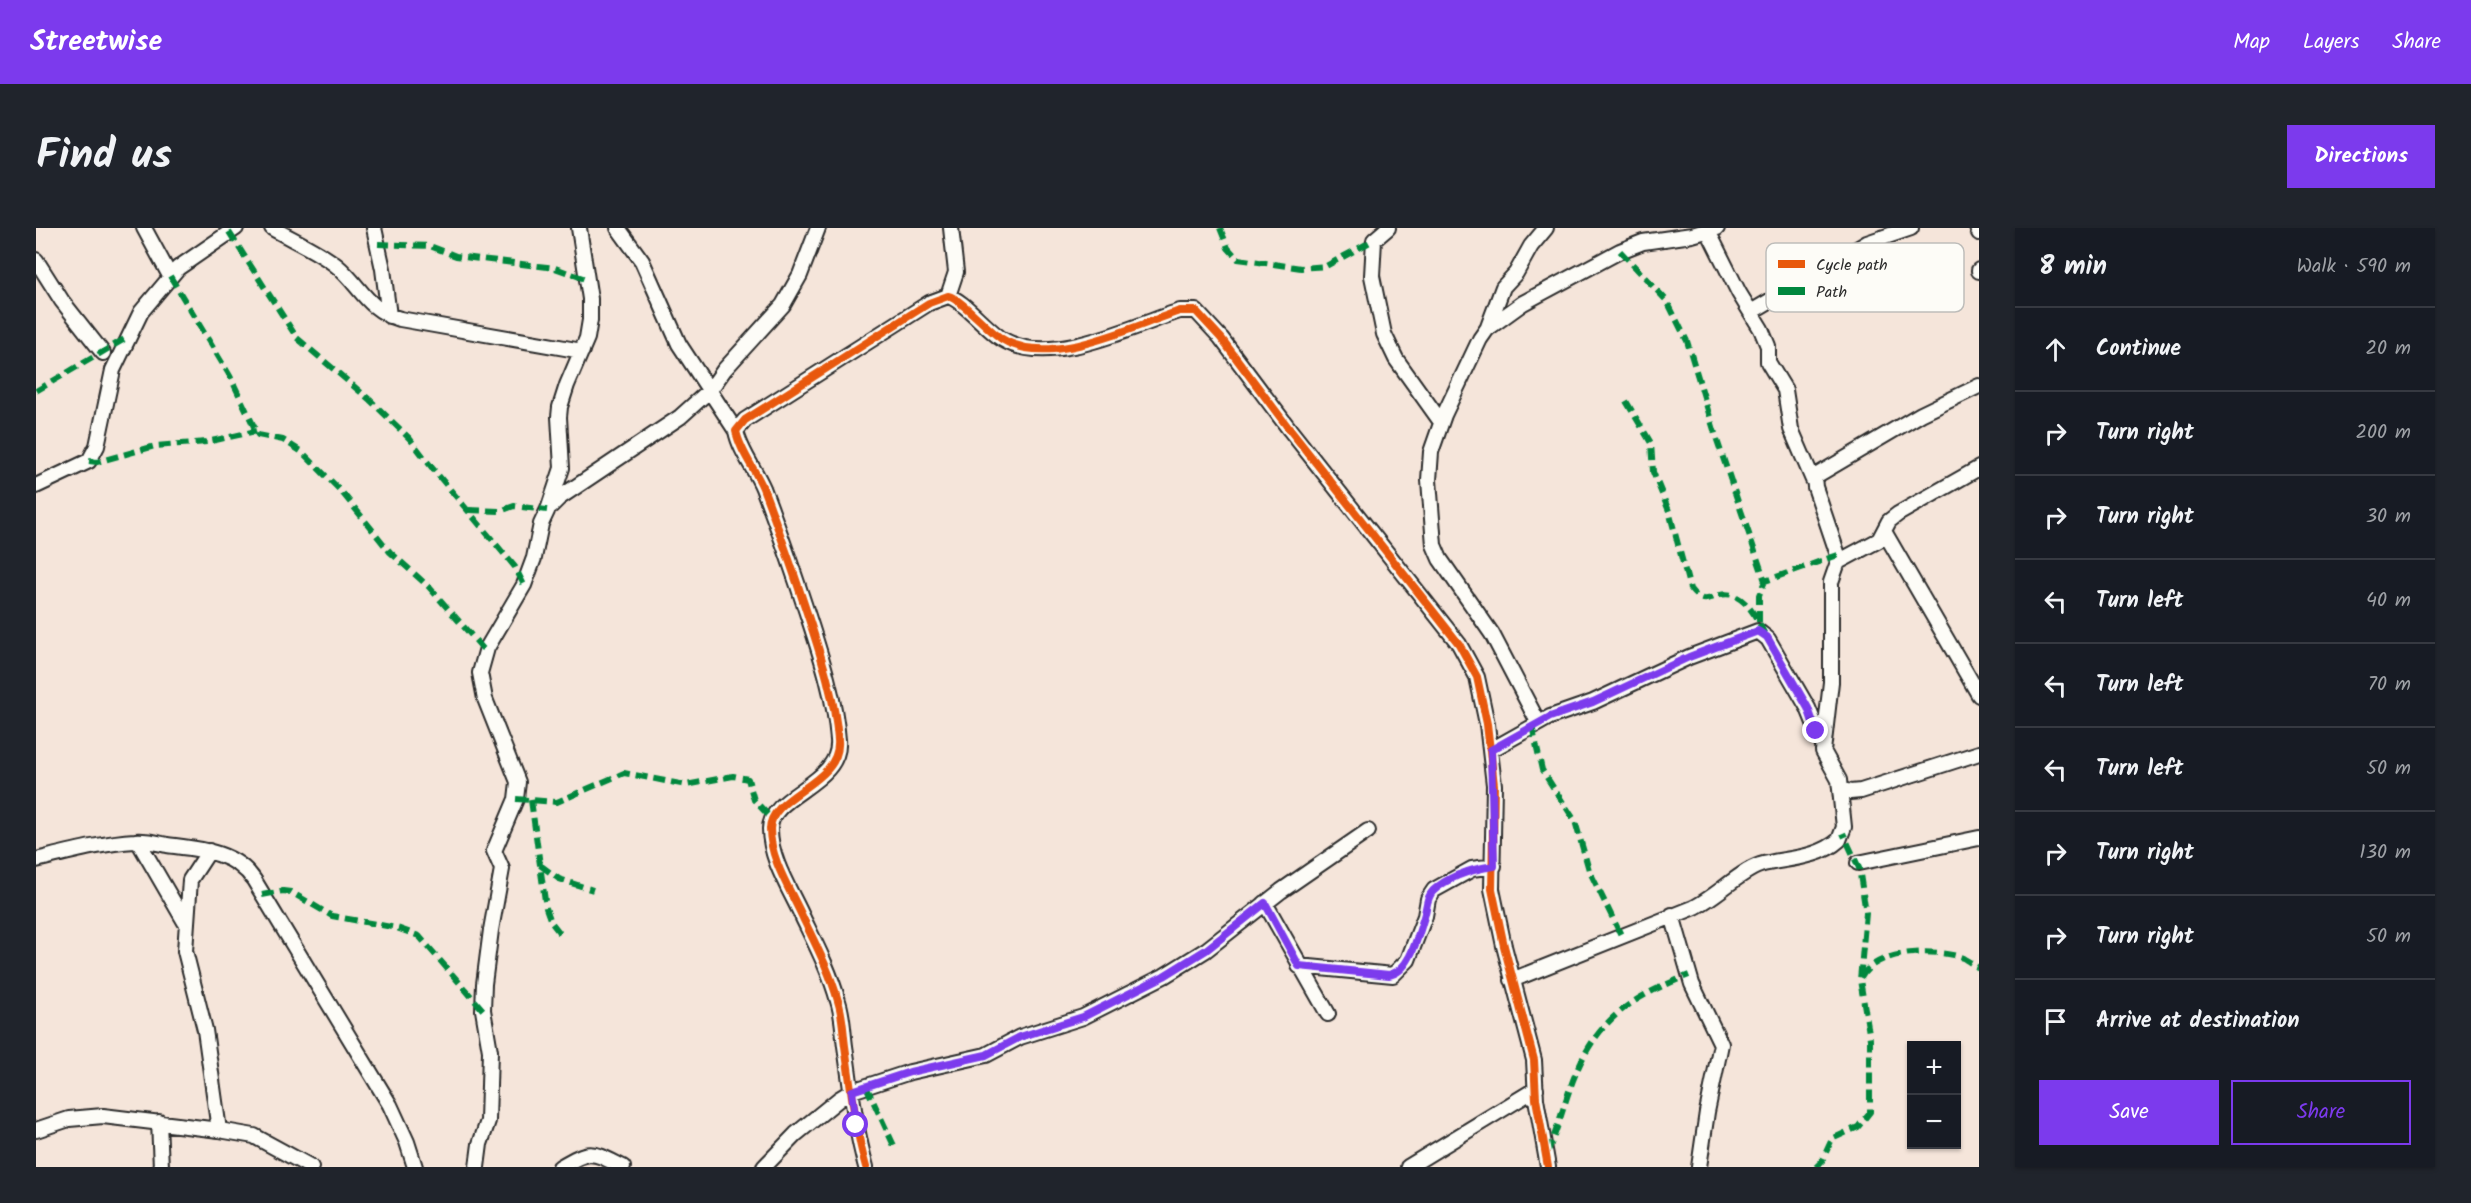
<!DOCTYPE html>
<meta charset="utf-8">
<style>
body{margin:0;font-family:Kalam,sans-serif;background:#20242c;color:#f1f3f6}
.controls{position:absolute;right:18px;bottom:18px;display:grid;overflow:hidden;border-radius:0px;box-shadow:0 2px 4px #0004}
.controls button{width:54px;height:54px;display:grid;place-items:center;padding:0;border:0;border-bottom:2px solid #363941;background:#171b24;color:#f1f3f6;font:30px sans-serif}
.stop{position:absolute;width:18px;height:18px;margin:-14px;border:4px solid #7c3aed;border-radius:50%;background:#fff}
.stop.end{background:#7c3aed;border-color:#fff;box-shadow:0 2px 6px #0008}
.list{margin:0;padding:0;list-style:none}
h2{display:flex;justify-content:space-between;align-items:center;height:78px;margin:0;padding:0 24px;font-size:26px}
h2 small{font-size:20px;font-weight:400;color:#9ea1a6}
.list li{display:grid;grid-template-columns:39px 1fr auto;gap:18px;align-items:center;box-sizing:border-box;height:84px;padding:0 24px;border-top:2px solid #363941}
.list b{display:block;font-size:22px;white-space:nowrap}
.list em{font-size:20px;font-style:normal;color:#9ea1a6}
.actions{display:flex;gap:12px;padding:18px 24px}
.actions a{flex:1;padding:14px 0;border:2px solid #7c3aed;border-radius:0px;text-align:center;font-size:21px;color:#7c3aed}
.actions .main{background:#7c3aed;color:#fff}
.icon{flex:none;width:33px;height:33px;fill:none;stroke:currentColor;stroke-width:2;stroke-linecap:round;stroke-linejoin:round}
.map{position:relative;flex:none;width:1943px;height:939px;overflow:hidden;border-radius:0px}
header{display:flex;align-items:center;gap:36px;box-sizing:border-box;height:84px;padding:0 30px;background:#7c3aed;color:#fff}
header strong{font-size:28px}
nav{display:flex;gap:33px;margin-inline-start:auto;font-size:21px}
.intro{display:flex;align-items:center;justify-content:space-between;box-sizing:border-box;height:144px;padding:0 36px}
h1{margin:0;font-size:42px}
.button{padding:15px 27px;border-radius:0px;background:#7c3aed;color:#fff;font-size:21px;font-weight:700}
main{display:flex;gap:36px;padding:0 36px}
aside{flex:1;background:#171b24;border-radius:0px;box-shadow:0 2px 4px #0004}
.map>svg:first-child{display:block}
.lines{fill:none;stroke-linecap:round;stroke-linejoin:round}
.minor-casing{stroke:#2b2b2b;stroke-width:18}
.minor{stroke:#fdfcf7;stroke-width:14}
.quiet{stroke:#00873e;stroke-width:6;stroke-dasharray:12 6;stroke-linecap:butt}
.cycleway-casing{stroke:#fdfcf7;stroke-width:11}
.cycleway{stroke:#e8590c;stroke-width:8}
.route{stroke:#7c3aed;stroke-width:8}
.key{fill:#fdfcf7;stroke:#bebdba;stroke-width:1.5}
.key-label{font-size:16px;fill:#2b2b2b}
</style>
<header>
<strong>Streetwise</strong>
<nav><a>Map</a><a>Layers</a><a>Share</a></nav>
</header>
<div class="intro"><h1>Find us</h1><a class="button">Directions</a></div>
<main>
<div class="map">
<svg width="1943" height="939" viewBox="0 0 1943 939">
<rect width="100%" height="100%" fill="#f5e5da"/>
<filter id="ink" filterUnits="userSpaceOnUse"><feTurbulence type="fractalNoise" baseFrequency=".0167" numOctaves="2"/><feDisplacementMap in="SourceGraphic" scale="12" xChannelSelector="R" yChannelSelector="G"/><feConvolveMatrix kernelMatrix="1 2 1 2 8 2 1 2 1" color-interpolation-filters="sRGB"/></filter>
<g filter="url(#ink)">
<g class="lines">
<defs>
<path id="minor" d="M108 0 134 48
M236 0C255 11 284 24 301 38 325 58 331 82 364 91L546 123
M338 0 347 41 353 88
M582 0 606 33 643 116 700 203
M1352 0 1338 12 1336 48 1348 106 1360 131 1405 194
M1941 0 1943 5
M1672 3 1703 65 1725 101 1732 118V134L1749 162 1755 201 1777 252
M0 32 26 73 67 125
M1943 42V43
M912 68 920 44 915 0
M1715 84 1831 15 1875 0
M1452 99 1467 59 1480 45 1495 18 1510 0
M0 258 53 233 61 218 77 142 105 84 142 40 200 0
M515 278 523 270 644 189 674 162 688 142 747 77 764 47 782 0
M1849 305 1943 467
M1804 333 1779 259 1778 249 1885 186 1943 158
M1502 494 1456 406 1404 331 1398 317 1393 252 1395 224 1408 187 1444 111 1451 101 1487 75 1584 23 1607 14 1656 7 1681 0
M1455 522 1514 489 1557 474 1653 429 1722 403 1732 411 1772 480 1787 517
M1804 561 1814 564 1825 563 1943 525
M102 613 149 694
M173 623 154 652 149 723 169 802 183 902
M0 632C33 624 66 615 99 613 110 612 121 615 131 617 162 621 199 623 218 652L354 877 371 914 379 939
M1822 635 1943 610
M1229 675 1292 786
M1636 687 1656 756 1685 816 1671 884 1663 939
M1263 738 1357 747 1372 732 1389 688 1392 671 1398 662 1436 641 1458 638
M1476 752 1657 680C1680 669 1703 644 1724 637 1750 630 1782 631 1803 612L1808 599 1803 552 1787 523 1795 454V354L1802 334 1843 312 1853 293 1862 286 1943 240
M123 894 125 939
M0 902 33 891 67 888 183 902 218 908 275 939
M441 939 444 916 452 893 454 823 447 782 448 756 455 702 466 641 458 623 480 571 482 554 449 471 444 445 451 420 488 357 498 330 505 296 513 279 526 240 523 189 524 179 531 157 551 110 554 92V71L543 0
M524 939C555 921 555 923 587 939
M728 939 760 906 803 871 816 863 874 844 950 827 984 809 1047 789 1128 748 1170 722 1245 663 1332 603
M830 939C819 900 815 859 809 818 807 804 807 788 802 773 794 744 780 717 767 690 755 663 734 632 734 601 734 566 806 556 802 512 799 470 785 428 772 388 758 345 743 302 727 260 719 241 704 223 700 203L709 192 893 75 912 68C926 71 951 102 966 111 1014 141 1096 98 1144 83H1160L1185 110 1254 202 1423 416 1441 449 1451 496 1458 557 1456 661 1468 718 1498 832 1500 871 1512 939
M1372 939 1500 861"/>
</defs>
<!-- minor casing -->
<use href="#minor" class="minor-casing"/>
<!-- minor -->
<use href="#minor" class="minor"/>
<!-- quiet -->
<path class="quiet" d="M1184 0 1192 20 1202 31 1265 40 1290 38 1338 12
M193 4 261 110 334 172 374 211 397 241 479 339 488 357
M342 16 394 18 420 28 519 40 552 52
M1584 23 1631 73 1651 113 1681 212 1729 353
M134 48 194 148 222 207 247 212 266 224 305 263 354 324 393 359 449 423
M0 163 92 109
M1590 173 1615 215 1617 244 1633 283 1654 361C1671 383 1678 362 1696 367 1713 372 1722 393 1729 407
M53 233 61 234 119 218 171 214 220 203
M433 282 464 283 478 278 511 282
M1723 394V367L1729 353 1802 327
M1496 498 1506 542 1539 593 1553 642 1585 707
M480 571 521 574 588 545 650 557 697 548 712 551 718 572 736 591
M495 572 510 680 515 694 527 709
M504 637 523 651 557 662
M226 667 247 663 255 664 296 688 361 700 383 708 447 782
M1825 750C1839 721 1901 720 1927 730 1932 733 1938 737 1943 740
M830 858 860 922
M1511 925C1524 897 1530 866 1543 838 1567 786 1602 767 1653 747
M1780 939 1786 933 1796 911 1822 899 1834 884V811L1824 752 1830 685 1823 640 1807 605"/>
<defs>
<path id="cycleway" d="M830 939C819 900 815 859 809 818 807 804 807 788 802 773 794 744 780 717 767 690 755 663 734 632 734 601 734 566 806 556 802 512 799 470 785 428 772 388 758 345 743 302 727 260 719 241 704 223 700 203L709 192 893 75 912 68C926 71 951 102 966 111 1014 141 1096 98 1144 83H1160L1185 110 1254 202 1423 416 1441 449 1451 496 1458 557 1456 661 1468 718 1498 832 1500 871 1512 939"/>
</defs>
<!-- cycleway casing -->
<use href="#cycleway" class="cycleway-casing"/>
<!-- cycleway -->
<use href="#cycleway" class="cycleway"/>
</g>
</g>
<g class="lines" filter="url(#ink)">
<!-- route -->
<path class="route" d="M820 897 816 863 874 844 950 827 984 809 1047 789 1128 748 1170 722 1229 675 1263 738 1353 747C1374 744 1382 707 1388 689 1391 680 1390 670 1397 663 1414 647 1437 641 1458 638L1455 522 1514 489 1557 474 1653 429 1722 403 1731 409 1772 480 1780 503"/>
</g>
<!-- legend -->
<rect x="1730" y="15" width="198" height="69" rx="9" class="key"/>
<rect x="1742" y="32" width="27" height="8" fill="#e8590c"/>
<rect x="1742" y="59" width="27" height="8" fill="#00873e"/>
<g class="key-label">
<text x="1780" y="42">Cycle path</text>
<text x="1780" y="69">Path</text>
</g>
</svg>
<div class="controls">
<button>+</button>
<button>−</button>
</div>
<div class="stop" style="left:820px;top:897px"></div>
<div class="stop end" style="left:1780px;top:503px"></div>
</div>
<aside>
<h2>8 min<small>Walk · 590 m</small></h2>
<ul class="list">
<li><svg class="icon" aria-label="ahead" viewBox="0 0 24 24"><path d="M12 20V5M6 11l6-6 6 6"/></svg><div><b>Continue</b></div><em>20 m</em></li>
<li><svg class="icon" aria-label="right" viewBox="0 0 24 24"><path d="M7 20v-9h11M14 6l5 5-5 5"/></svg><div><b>Turn right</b></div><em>200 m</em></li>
<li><svg class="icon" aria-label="right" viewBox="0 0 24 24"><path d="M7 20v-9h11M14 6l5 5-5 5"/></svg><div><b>Turn right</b></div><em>30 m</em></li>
<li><svg class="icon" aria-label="left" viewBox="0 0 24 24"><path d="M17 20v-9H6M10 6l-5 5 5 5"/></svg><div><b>Turn left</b></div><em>40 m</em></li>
<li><svg class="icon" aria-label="left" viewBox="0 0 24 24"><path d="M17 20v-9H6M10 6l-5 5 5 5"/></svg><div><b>Turn left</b></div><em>70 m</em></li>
<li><svg class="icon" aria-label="left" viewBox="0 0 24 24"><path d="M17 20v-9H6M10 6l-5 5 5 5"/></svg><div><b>Turn left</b></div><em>50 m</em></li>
<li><svg class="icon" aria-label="right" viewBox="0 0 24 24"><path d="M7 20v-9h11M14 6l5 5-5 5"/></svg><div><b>Turn right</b></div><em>130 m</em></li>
<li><svg class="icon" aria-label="right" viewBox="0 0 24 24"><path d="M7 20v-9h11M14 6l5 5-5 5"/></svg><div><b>Turn right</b></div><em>50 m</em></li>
<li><svg class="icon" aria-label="arrive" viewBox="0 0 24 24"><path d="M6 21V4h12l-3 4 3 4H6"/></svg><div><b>Arrive at destination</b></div></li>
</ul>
<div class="actions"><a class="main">Save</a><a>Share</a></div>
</aside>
</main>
